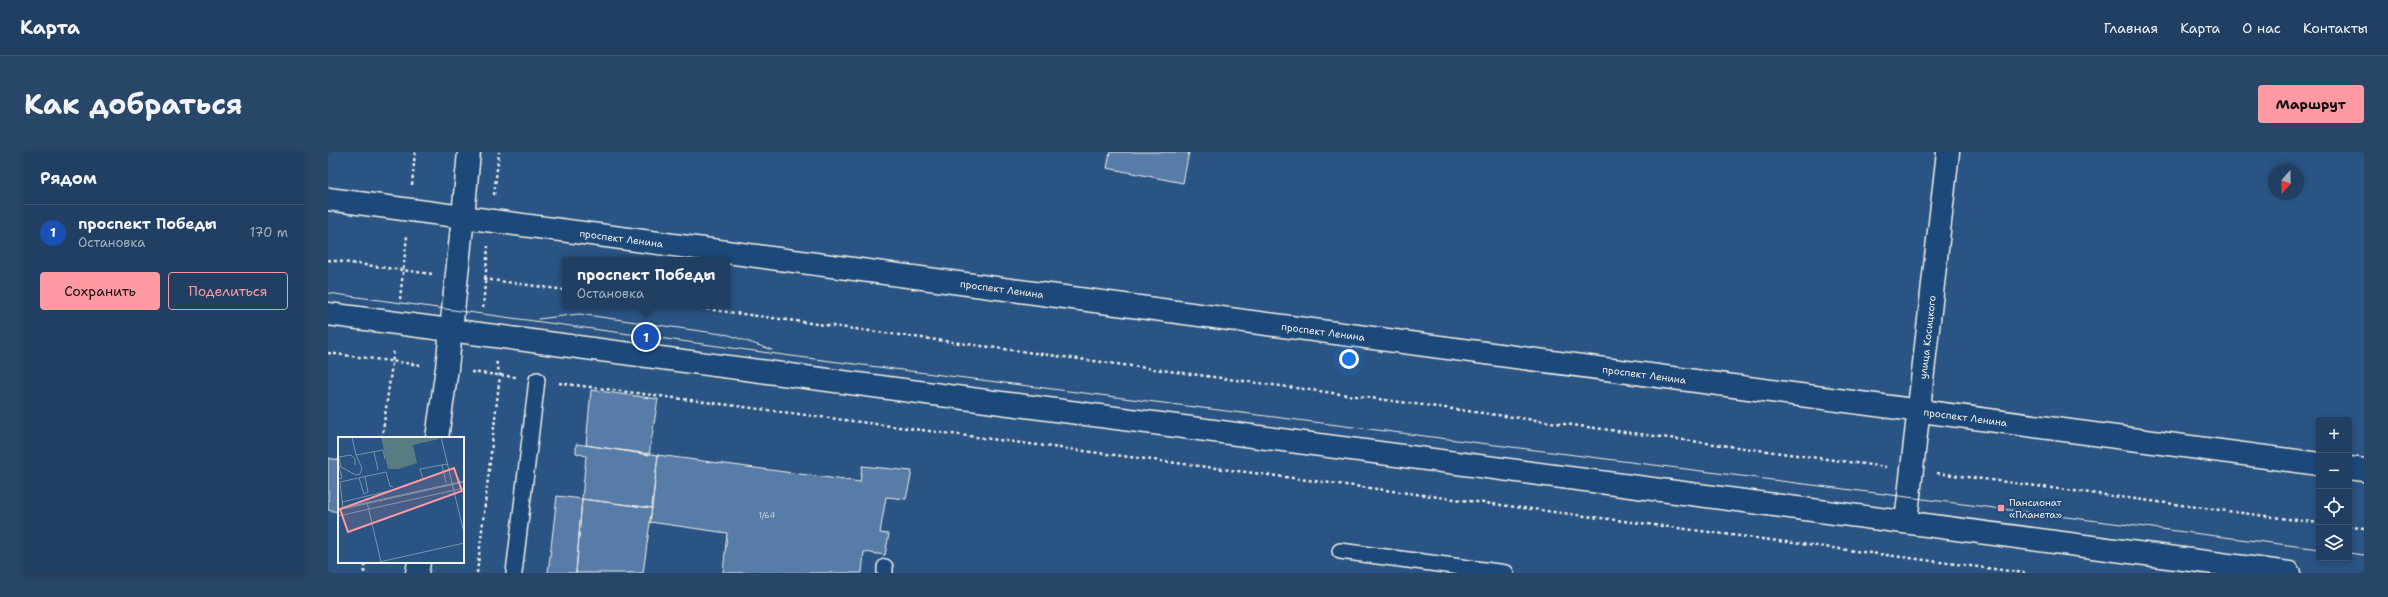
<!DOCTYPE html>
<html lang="ru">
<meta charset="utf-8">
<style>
body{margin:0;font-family:"Shantell Sans",sans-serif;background:#284668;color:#f1f3f6}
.controls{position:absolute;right:12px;bottom:12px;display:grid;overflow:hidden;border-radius:4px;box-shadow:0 2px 6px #0003}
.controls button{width:36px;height:36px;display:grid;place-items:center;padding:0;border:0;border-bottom:1px solid #3d5877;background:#203f62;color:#f1f3f6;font:20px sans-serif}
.compass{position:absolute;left:1940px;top:12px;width:36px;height:36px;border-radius:50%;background:#203f62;box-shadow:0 2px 6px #0003;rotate:200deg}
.you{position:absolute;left:1021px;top:207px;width:14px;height:14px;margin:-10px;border:3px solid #fff;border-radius:50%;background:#1a73e8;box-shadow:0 0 0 6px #1a73e833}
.badge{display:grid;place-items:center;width:26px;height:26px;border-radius:50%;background:#ff9aa2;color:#fff;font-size:13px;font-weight:700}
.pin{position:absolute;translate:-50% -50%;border:2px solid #fff;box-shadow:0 1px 4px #0006}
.popup{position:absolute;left:234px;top:105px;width:168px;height:52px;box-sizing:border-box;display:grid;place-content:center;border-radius:4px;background:#203f62;filter:drop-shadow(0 1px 3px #0005);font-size:13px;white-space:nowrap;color:#a2afbe}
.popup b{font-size:15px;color:#f1f3f6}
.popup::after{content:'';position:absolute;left:50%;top:100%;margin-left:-8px;border:8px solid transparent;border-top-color:#203f62}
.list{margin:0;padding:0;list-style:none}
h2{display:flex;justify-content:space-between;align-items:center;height:52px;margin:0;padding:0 16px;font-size:17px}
h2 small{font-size:13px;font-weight:400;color:#a2afbe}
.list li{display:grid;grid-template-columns:26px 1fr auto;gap:12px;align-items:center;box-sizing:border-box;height:56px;padding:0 16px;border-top:1px solid #3d5877}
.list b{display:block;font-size:15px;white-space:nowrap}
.list p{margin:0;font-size:13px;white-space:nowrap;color:#a2afbe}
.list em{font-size:13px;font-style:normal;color:#a2afbe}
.actions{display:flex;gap:8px;padding:12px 16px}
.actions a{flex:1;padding:9px 0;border:1px solid #ff9aa2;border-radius:4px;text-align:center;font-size:14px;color:#ff9aa2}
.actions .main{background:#ff9aa2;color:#111}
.icon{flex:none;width:22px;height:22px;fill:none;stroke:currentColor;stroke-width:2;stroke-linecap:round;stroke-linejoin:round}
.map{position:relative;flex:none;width:2036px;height:421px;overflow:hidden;border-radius:4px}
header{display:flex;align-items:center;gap:24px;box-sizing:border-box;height:56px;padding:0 20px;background:#203f62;border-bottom:1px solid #3d5877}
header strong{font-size:19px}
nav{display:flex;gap:22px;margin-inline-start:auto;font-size:14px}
.intro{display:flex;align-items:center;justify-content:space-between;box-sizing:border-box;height:96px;padding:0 24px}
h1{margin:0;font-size:28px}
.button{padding:10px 18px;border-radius:4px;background:#ff9aa2;color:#111;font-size:14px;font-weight:700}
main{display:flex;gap:24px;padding:0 24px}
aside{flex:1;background:#203f62;border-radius:4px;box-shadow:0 2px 6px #0003}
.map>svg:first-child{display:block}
.building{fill:#587ca8;stroke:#f4f1e8}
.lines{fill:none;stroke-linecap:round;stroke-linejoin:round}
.lane-casing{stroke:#f4f1e8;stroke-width:18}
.street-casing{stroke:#f4f1e8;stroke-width:25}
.secondary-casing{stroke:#f4f1e8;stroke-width:25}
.path{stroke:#f4f1e8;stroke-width:2.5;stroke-dasharray:3 3;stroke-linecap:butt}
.lane{stroke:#1f4a7a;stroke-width:15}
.street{stroke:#1f4a7a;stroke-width:22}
.secondary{stroke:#1f4a7a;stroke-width:22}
.tram{stroke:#f4f1e8;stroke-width:1}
.poi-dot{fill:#ff9aa2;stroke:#1f4a7a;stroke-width:1.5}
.labels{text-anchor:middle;stroke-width:4;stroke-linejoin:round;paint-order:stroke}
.number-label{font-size:8px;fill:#cdd4d8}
.street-label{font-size:10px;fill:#f4f1e8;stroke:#1f4a7a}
.poi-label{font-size:10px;fill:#f4f1e8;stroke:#1f4a7a;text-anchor:start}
.inset-road{fill:none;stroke:#7b93ab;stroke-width:1}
.view{fill:#ff9aa2;fill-opacity:0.15;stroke:#ff9aa2;stroke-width:2}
.inset-edge{fill:none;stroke:#f4f1e8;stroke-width:2}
</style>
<header>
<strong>Карта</strong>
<nav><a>Главная</a><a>Карта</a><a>О нас</a><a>Контакты</a></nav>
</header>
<div class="intro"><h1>Как добраться</h1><a class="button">Маршрут</a></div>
<main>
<aside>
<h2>Рядом<small></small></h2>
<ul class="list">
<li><span class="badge" style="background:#1a4fb4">1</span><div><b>проспект Победы</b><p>Остановка</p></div><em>170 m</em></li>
</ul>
<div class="actions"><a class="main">Сохранить</a><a>Поделиться</a></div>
</aside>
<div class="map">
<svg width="2036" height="421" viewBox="0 0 2036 421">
<rect width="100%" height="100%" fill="#2a5483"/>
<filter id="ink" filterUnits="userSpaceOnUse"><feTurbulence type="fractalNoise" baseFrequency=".025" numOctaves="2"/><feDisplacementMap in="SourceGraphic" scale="8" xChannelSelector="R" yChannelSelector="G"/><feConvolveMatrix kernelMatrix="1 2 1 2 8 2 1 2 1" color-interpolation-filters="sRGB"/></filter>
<g filter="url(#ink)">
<!-- building -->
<path class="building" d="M782 0H861L855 31 779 16Z
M263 238 330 247 321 303 258 293Z
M248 292 330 303 324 356 254 347 258 304 248 301Z
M330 303 532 330 534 314 584 319 578 347 558 345 552 381 561 382 557 403 536 400 534 421H395L399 381 322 370Z
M0 306 11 308V360L0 358Z
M229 344 254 347 248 421H220Z
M254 347 324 356 315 421H248Z"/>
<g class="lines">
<defs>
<path id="lane" d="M1012 399 1178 421
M186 421 209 228
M557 421V415"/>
<g id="street">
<path d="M135 65 141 0"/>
<path id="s1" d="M1578 370 1620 0"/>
</g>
<g id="secondary">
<path id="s2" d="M0 47 1991 312"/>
<path d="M0 162 1961 421"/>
<path d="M109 286 119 216 135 65"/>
<path d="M2021 316 2036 318"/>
<path d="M89 421 91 410"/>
</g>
</defs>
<!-- lane casing -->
<use href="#lane" class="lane-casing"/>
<!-- street casing -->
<use href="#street" class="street-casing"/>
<!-- secondary casing -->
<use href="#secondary" class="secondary-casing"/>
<!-- path -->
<path class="path" d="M84 33 87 0
M166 43 171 0
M0 108 104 122
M156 127 237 138
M72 147 79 84
M355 154 1558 315
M155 156 160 94
M0 201 93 213
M143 220 188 225
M231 231 1697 421
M54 286 66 197
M1609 321 1991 371
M2021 375 2036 376
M36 421 37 410
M149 421 172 223 168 209"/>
<!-- lane -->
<use href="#lane" class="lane"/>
<!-- street -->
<use href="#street" class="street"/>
<!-- secondary -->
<use href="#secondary" class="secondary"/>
<!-- tram -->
<path class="tram" d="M0 141 463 204 1991 397
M210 167 251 162 401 183 444 198
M2021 401 2036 403"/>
</g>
</g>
<!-- markers -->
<rect class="poi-dot" x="1669" y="352" width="8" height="8" rx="2"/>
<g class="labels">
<!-- number labels -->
<g class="number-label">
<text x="439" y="366">1/64</text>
</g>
<!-- street labels -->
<g class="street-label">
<text dy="4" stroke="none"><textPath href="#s2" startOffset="296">проспект Ленина</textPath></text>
<text dy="4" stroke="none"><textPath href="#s2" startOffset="680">проспект Ленина</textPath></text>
<text dy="4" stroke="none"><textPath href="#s2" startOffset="1004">проспект Ленина</textPath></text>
<text dy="4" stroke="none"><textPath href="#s1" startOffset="186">улица Косицкого</textPath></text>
<text dy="4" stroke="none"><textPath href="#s2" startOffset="1328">проспект Ленина</textPath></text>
<text dy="4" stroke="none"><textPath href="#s2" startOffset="1652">проспект Ленина</textPath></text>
</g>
<!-- poi labels -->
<g class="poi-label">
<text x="1681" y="354">Пансионат<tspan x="1681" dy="12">«Планета»</tspan></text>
</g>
</g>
<!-- overview -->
<g transform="translate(10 285)">
<rect width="126" height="126" fill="#2a5483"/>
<path d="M43 0H100L101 2 75 8 79 26 61 32H50Z" fill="#577d83"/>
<path class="inset-road" d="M14 0 18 18 45 13 47 22M103 0 126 96M36 15 40 33M0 17 3 30 18 38 22 37 24 31 18 18M1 20 13 18 17 22V28M0 25 4 41 0 42M104 28 108 46M21 41 26 57 30 55 27 40M85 42 82 32 109 27M4 65 59 52M29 65 43 125M5 71 2 45 48 35 52 49 55 50M0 72 126 44M0 73 126 45M0 79 126 51M37 126 126 106"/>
<path class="view" d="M116 31 124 54 10 95 2 72Z"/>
<rect width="126" height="126" class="inset-edge"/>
</g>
</svg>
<div class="controls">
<button>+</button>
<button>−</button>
<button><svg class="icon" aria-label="locate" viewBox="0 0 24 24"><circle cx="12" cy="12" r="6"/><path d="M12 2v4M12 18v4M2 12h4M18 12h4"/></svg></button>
<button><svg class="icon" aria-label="layers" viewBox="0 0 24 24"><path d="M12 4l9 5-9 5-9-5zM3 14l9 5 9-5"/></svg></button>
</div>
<svg class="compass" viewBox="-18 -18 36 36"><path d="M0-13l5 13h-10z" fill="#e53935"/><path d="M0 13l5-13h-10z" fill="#a2afbe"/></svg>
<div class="you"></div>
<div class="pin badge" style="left:318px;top:185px;background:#1a4fb4">1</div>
<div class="popup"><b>проспект Победы</b>Остановка</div>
</div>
</main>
